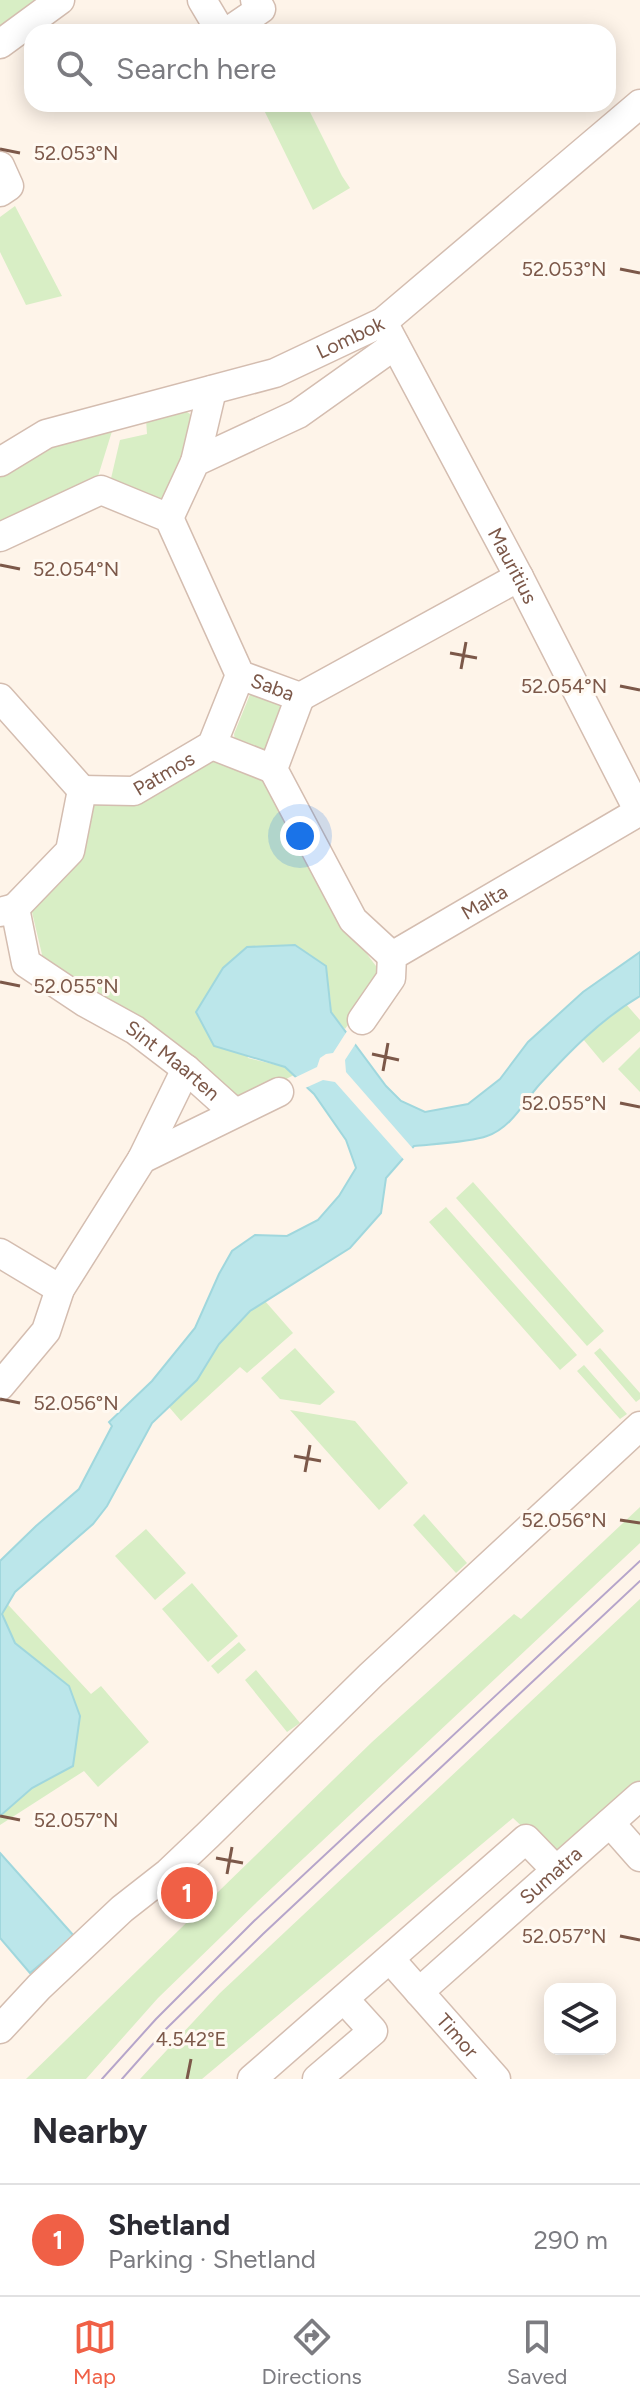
<!DOCTYPE html>
<meta charset="utf-8">
<style>
body{margin:0;font-family:Figtree,sans-serif;background:#f2f2f3;color:#2b2b33}
.controls{position:absolute;right:24px;bottom:24px;display:grid;overflow:hidden;border-radius:16px;box-shadow:0 4px 20px #0003}
.controls button{width:72px;height:72px;display:grid;place-items:center;padding:0;border:0;border-bottom:2px solid #e1e1e2;background:#fff;color:#2b2b33;font:40px sans-serif}
.you{position:absolute;left:300px;top:836px;width:28px;height:28px;margin:-20px;border:6px solid #fff;border-radius:50%;background:#1a73e8;box-shadow:0 0 0 12px #1a73e833}
.badge{display:grid;place-items:center;width:52px;height:52px;border-radius:50%;background:#f06046;color:#fff;font-size:26px;font-weight:700}
.pin{position:absolute;translate:-50% -50%;border:4px solid #fff;box-shadow:0 2px 8px #0006}
.list{margin:0;padding:0;list-style:none}
h2{display:flex;justify-content:space-between;align-items:center;height:104px;margin:0;padding:0 32px;font-size:34px}
h2 small{font-size:26px;font-weight:400;color:#7c7c81}
.list li{display:grid;grid-template-columns:52px 1fr auto;gap:24px;align-items:center;box-sizing:border-box;height:112px;padding:0 32px;border-top:2px solid #e1e1e2}
.list b{display:block;font-size:30px;white-space:nowrap}
.list p{margin:0;font-size:26px;white-space:nowrap;color:#7c7c81}
.list em{font-size:26px;font-style:normal;color:#7c7c81}
.icon{flex:none;width:44px;height:44px;fill:none;stroke:currentColor;stroke-width:2;stroke-linecap:round;stroke-linejoin:round}
.map{position:relative;flex:none;width:640px;height:2079px;overflow:hidden}
.search{position:absolute;background:#fff;box-shadow:0 4px 20px #0003;left:24px;right:24px;top:24px;height:88px;display:flex;align-items:center;gap:20px;box-sizing:border-box;padding:0 28px;border-radius:24px;color:#7c7c81;font-size:30px}
.sheet{height:216px;background:#fff}
nav{display:flex;justify-content:space-around;align-items:center;box-sizing:border-box;height:112px;border-top:2px solid #e1e1e2;background:#fff;font-size:22px;color:#7c7c81}
nav a{display:grid;justify-items:center;gap:4px}
nav .on{color:#f06046}
.map>svg:first-child{display:block}
.green{fill:#d8eec5}
.water{fill:#bbe6ea;stroke:#a0d7dd;stroke-width:2}
.pier{fill:#fef4e9}
.lines{fill:none;stroke-linecap:round;stroke-linejoin:round}
.minor-casing{stroke:#d4bdb0;stroke-width:31}
.minor{stroke:#fff;stroke-width:28}
.tram{stroke:#b6a5ca;stroke-width:2}
.ticks{fill:none;stroke:#7c5849;stroke-width:3}
.labels{text-anchor:middle;stroke-width:6;stroke-linejoin:round;paint-order:stroke}
.street-label{font-size:20px;fill:#7c5849;stroke:#fff9f1}
.ticks-label{font-size:20px;text-anchor:middle;fill:#7c5849;stroke:#fff9f1;stroke-width:6;stroke-linejoin:round;paint-order:stroke}
</style>
<div class="map">
<svg width="640" height="2079" viewBox="0 0 640 2079">
<rect width="100%" height="100%" fill="#fef4e9"/>
<!-- green -->
<path class="green" d="M0 0H43L0 31Z
M261 104H306L342 176 350 188 313 210Z
M15 206 62 296 26 305 0 252V217Z
M184 410 190 414 193 421 166 499 158 504 109 487 120 440 147 434 146 419Z
M113 428 95 486 0 530V472L50 448Z
M251 692 283 704 264 753 235 741 234 734Z
M211 758 274 784 345 925 379 970 381 979 345 1029 331 1012 330 994 295 945 247 947 223 968 248 1058 285 1067 294 1075 238 1103 44 963 31 908 83 856 87 817 93 804 108 795 155 796Z
M625 1003 640 1020V1031L603 1063 583 1039Z
M640 1047V1092L618 1069Z
M473 1182 604 1331 587 1346 456 1198Z
M446 1207 577 1355 560 1370 429 1222Z
M265 1301 293 1333 247 1373 240 1367 181 1421 169 1407 197 1380 219 1344 250 1311Z
M295 1348 335 1392 320 1405 280 1399 261 1378Z
M600 1348 640 1393V1399L636 1402 594 1353Z
M584 1365 627 1414 620 1419 577 1371Z
M290 1410 355 1421 408 1483 379 1510Z
M640 1507V1543L257 1902 158 1998 86 2079H26L372 1742 514 1614 521 1619Z
M424 1514 467 1563 456 1573 413 1525Z
M146 1529 186 1573 155 1600 115 1556Z
M192 1583 238 1636 208 1662 162 1609Z
M0 1596 91 1694 101 1686 149 1742 98 1787 84 1771 0 1825Z
M640 1599V1786L558 1853 548 1851 513 1818 202 2079H140L220 1993Z
M239 1642 246 1650 218 1674 211 1666Z
M256 1670 300 1723 287 1732 245 1680Z"/>
<!-- water -->
<path class="water" d="M295 945 326 966 331 1012 386 1086 401 1101 425 1112 468 1104 500 1079 528 1042 583 992 640 952V996C601 1019 569 1052 539 1085 524 1102 511 1128 487 1136 471 1142 433 1144 414 1146L386 1178 381 1213 350 1248 250 1311 219 1344 197 1380 152 1423 107 1506 93 1524 15 1592 2 1614 15 1643 69 1686 80 1716 73 1766 32 1788 0 1816V1561L36 1526 79 1489 112 1426 109 1422 152 1381 195 1328 219 1274 232 1251 255 1235 287 1236 318 1220 339 1196 356 1168 346 1140 314 1094 285 1067 214 1046 196 1012 223 968 247 947Z
M0 1853 74 1936 30 1973 0 1938Z"/>
<!-- pier -->
<path class="pier" d="M349 1028 358 1040 345 1060 346 1072 415 1151 406 1162 335 1082 323 1080 303 1089 292 1079 317 1067 320 1058 326 1054 333 1053Z"/>
<g class="lines">
<defs>
<g id="minor">
<path d="M202 0 221 32"/>
<path d="M227 32 261 9 255 0"/>
<path d="M0 44 60 0"/>
<path d="M0 166 9 186 0 192"/>
<path id="s1" d="M383 322 519 577 639 812"/>
<path id="s2" d="M0 462 46 434 275 373 383 322 640 104"/>
<path d="M195 462 212 390"/>
<path d="M169 518 195 462 298 414 395 345"/>
<path id="s3" d="M0 537 101 490 169 518 240 675 300 697 273 769 353 920 392 956"/>
<path d="M300 697 519 577"/>
<path d="M0 698 82 790"/>
<path d="M212 745 273 769"/>
<path id="s4" d="M15 908 70 851 82 790 134 791 212 745 240 675"/>
<path id="s5" d="M0 912 15 908 26 963 86 1003 135 1030 186 1069 235 1113"/>
<path id="s6" d="M362 1020 391 978 392 956 640 811"/>
<path d="M142 1159 186 1069"/>
<path d="M0 1253 60 1289"/>
<path d="M0 1386 46 1331 60 1289 142 1159 279 1092"/>
<path d="M610 1823 640 1857"/>
<path id="s7" d="M390 1959 496 2079"/>
<path id="s8" d="M419 1992 640 1796"/>
<path d="M0 2029 39 1987 122 1909 168 1873 208 1835 371 1675 640 1426"/>
<path d="M252 2079 526 1839 556 1870"/>
<path d="M317 2079 373 2031 344 1999"/>
</g>
</defs>
<!-- minor casing -->
<use href="#minor" class="minor-casing"/>
<!-- minor -->
<use href="#minor" class="minor"/>
<!-- tram -->
<path class="tram" d="M102 2079 156 2019 254 1921 640 1561
M122 2079 167 2028 263 1934 640 1581"/>
</g>
<!-- ticks -->
<path class="ticks" d="M0 149 20 153M620 269 640 273M0 565 20 569M450 653 477 658M461 669 466 642M620 686 640 690M0 982 20 986M372 1054 399 1060M383 1071 388 1043M620 1103 640 1107M0 1399 20 1403M294 1456 321 1461M305 1472 310 1445M620 1520 640 1523M0 1816 20 1820M216 1858 243 1863M227 1874 232 1847M620 1936 640 1940M187 2079 191 2059"/>
<g class="labels">
<!-- street labels -->
<g class="street-label">
<text dy="7" stroke="none"><textPath href="#s2" startOffset="374">Lombok</textPath></text>
<text dy="7" stroke="none"><textPath href="#s1" startOffset="276">Mauritius</textPath></text>
<text dy="7" stroke="none"><textPath href="#s3" startOffset="392">Saba</textPath></text>
<text dy="7" stroke="none"><textPath href="#s4" startOffset="228">Patmos</textPath></text>
<text dy="7" stroke="none"><textPath href="#s6" startOffset="180">Malta</textPath></text>
<text dy="7" stroke="none"><textPath href="#s5" startOffset="248">Sint Maarten</textPath></text>
<text dy="7" stroke="none"><textPath href="#s8" startOffset="176">Sumatra</textPath></text>
<text dy="7" stroke="none"><textPath href="#s7" startOffset="102">Timor</textPath></text>
</g>
</g>
<g class="ticks-label">
<text x="76" y="160">52.053°N</text>
<text x="564" y="276">52.053°N</text>
<text x="76" y="576">52.054°N</text>
<text x="564" y="693">52.054°N</text>
<text x="76" y="993">52.055°N</text>
<text x="564" y="1110">52.055°N</text>
<text x="76" y="1410">52.056°N</text>
<text x="564" y="1527">52.056°N</text>
<text x="76" y="1827">52.057°N</text>
<text x="564" y="1943">52.057°N</text>
<text x="191" y="2046">4.542°E</text>
</g>
</svg>
<div class="controls">
<button><svg class="icon" aria-label="layers" viewBox="0 0 24 24"><path d="M12 4l9 5-9 5-9-5zM3 14l9 5 9-5"/></svg></button>
</div>
<div class="you"></div>
<div class="pin badge" style="left:187px;top:1893px">1</div>
<div class="search"><svg class="icon" aria-label="search" viewBox="0 0 24 24"><circle cx="10" cy="10" r="6"/><path d="M15 15l6 6"/></svg>Search here</div>
</div>
<section class="sheet">
<h2>Nearby<small></small></h2>
<ul class="list">
<li><span class="badge">1</span><div><b>Shetland</b><p>Parking · Shetland</p></div><em>290 m</em></li>
</ul>
</section>
<nav>
<a class="on"><svg class="icon" aria-label="map" viewBox="0 0 24 24"><path d="M3 6l6-2 6 2 6-2v14l-6 2-6-2-6 2zM9 4v14M15 6v14"/></svg>Map</a>
<a><svg class="icon" aria-label="directions" viewBox="0 0 24 24"><path d="M12 3l9 9-9 9-9-9zM9 14v-3h6M13 9l2 2-2 2"/></svg>Directions</a>
<a><svg class="icon" aria-label="saved" viewBox="0 0 24 24"><path d="M7 4h10v16l-5-4-5 4z"/></svg>Saved</a>
</nav>
